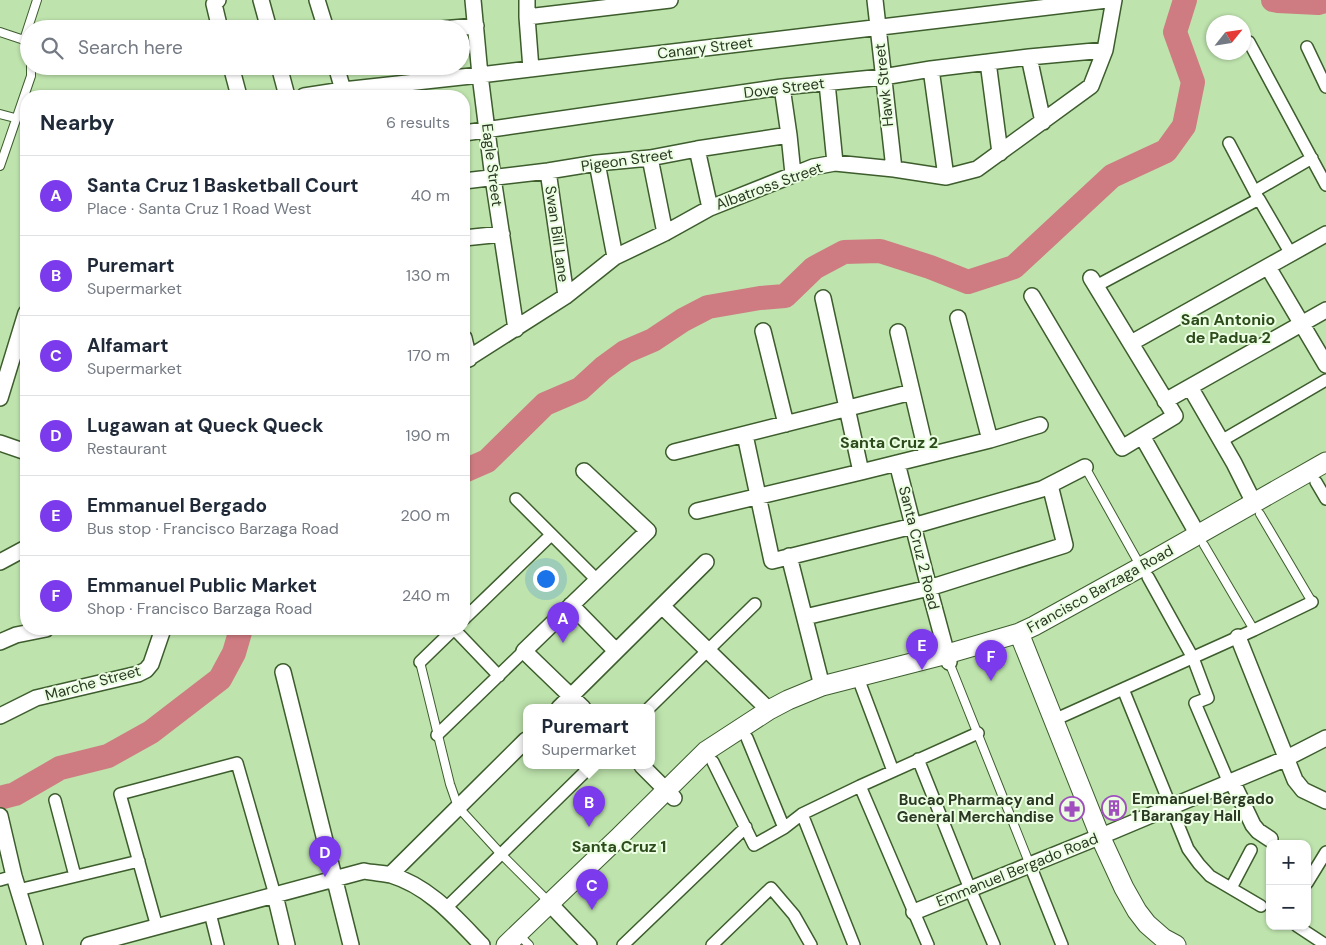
<!DOCTYPE html>
<meta charset="utf-8">
<style>
body{margin:0;font-family:"DM Sans",sans-serif;background:#f6f6f7;color:#1f2937}
.controls{position:absolute;right:15px;bottom:15px;display:grid;overflow:hidden;border-radius:10px;box-shadow:0 1px 4px #0004}
.controls button{width:45px;height:45px;display:grid;place-items:center;padding:0;border:0;border-bottom:1px solid #e0e1e3;background:#fff;color:#1f2937;font:25px sans-serif}
.compass{position:absolute;left:1206px;top:15px;width:45px;height:45px;border-radius:50%;background:#fff;box-shadow:0 1px 4px #0004;rotate:60deg}
.you{position:absolute;left:545px;top:578px;width:18px;height:18px;margin:-12px;border:4px solid #fff;border-radius:50%;background:#1a73e8;box-shadow:0 0 0 8px #1a73e833}
.badge{display:grid;place-items:center;width:32px;height:32px;border-radius:50%;background:#7c3aed;color:#fff;font-size:16px;font-weight:700}
.pin{position:absolute;translate:-50% -41px;filter:drop-shadow(0 1px 2px #0008)}
.pin::after{content:'';position:absolute;top:26px;width:18px;height:15px;background:inherit;clip-path:polygon(0 0,100% 0,50% 100%)}
.popup{position:absolute;left:523px;top:704px;width:132px;height:65px;box-sizing:border-box;display:grid;place-content:center;border-radius:10px;background:#fff;filter:drop-shadow(0 1px 4px #0005);font-size:16px;white-space:nowrap;color:#747a83}
.popup b{font-size:19px;color:#1f2937}
.popup::after{content:'';position:absolute;left:50%;top:100%;margin-left:-10px;border:10px solid transparent;border-top-color:#fff}
.list{margin:0;padding:0;list-style:none}
h2{display:flex;justify-content:space-between;align-items:center;height:65px;margin:0;padding:0 20px;font-size:21px}
h2 small{font-size:16px;font-weight:400;color:#747a83}
.list li{display:grid;grid-template-columns:32px 1fr auto;gap:15px;align-items:center;box-sizing:border-box;height:80px;padding:0 20px;border-top:1px solid #e0e1e3}
.list b{display:block;font-size:19px;white-space:nowrap}
.list p{margin:0;font-size:16px;white-space:nowrap;color:#747a83}
.list em{font-size:16px;font-style:normal;color:#747a83}
.icon{flex:none;width:28px;height:28px;fill:none;stroke:currentColor;stroke-width:2;stroke-linecap:round;stroke-linejoin:round}
.map{position:relative;flex:none;width:1326px;height:945px;overflow:hidden}
.search{position:absolute;background:#fff;box-shadow:0 1px 4px #0004;left:20px;top:20px;width:450px;height:55px;display:flex;align-items:center;gap:12px;box-sizing:border-box;padding:0 18px;border-radius:28px;color:#747a83;font-size:19px}
.panel{position:absolute;background:#fff;box-shadow:0 1px 4px #0004;left:20px;top:90px;width:450px;height:545px;border-radius:20px}
.map>svg:first-child{display:block}
.lines{fill:none;stroke-linecap:round;stroke-linejoin:round}
.river{stroke:#ce7c81;stroke-width:24}
.service-casing{stroke:#3d5d2d;stroke-width:10}
.pedestrian-casing{stroke:#3d5d2d;stroke-width:14}
.minor-casing{stroke:#3d5d2d;stroke-width:18}
.tertiary-casing{stroke:#3d5d2d;stroke-width:21}
.service{stroke:#fff;stroke-width:8}
.pedestrian{stroke:#fff;stroke-width:11}
.minor{stroke:#fff;stroke-width:15}
.tertiary{stroke:#fff;stroke-width:19}
.labels{text-anchor:middle;stroke-width:4;stroke-linejoin:round;paint-order:stroke}
.street-label{font-size:15px;fill:#2a3823;stroke:#ebfee2}
.poi-label{font-size:15px;font-weight:bold;fill:#2a3823;stroke:#ebfee2;text-anchor:start}
.neighbourhood-label{font-size:16px;font-weight:bold;fill:#2c4b1b;stroke:#ebfee2}
</style>
<div class="map">
<svg width="1326" height="945" viewBox="0 0 1326 945">
<rect width="100%" height="100%" fill="#bee3ad"/>
<g class="lines">
<!-- river -->
<path class="river" d="M1273 0 1278 1 1318 3 1326 1
M464 471 487 461 545 404 580 389 603 368 625 352 653 340 683 320 708 307 760 298 785 296 814 268 844 252 880 251 930 267 968 282 1014 267 1112 176 1166 151 1184 126 1193 82 1175 32 1185 0
M0 798 15 794 60 768 108 756 151 732 220 679 234 653 241 629"/>
<defs>
<path id="service" d="M0 32 24 40
M29 49 24 40 37 0
M0 114 15 118
M0 166 31 76V66
M1085 467 1141 567
M1260 514 1312 602
M1204 545 1254 630
M420 662 450 784 458 807 501 854 549 902
M949 662 1030 865
M524 940 529 945"/>
<path id="pedestrian" d="M1249 42 1326 185
M1307 47 1326 87
M1229 143 1258 198
M1255 191 1312 158
M1096 286 1259 199 1291 254
M1221 441 1326 380
M1316 482 1326 499
M516 499 597 580
M1148 577 1193 658 1208 698 1195 703 1229 783
M464 619 551 535
M454 629 499 676
M420 662 454 629
M861 686 893 771
M1123 689 1188 849 1199 864 1210 876 1261 906
M649 708 755 604
M1054 720 1254 630 1312 602
M437 735 524 651
M747 738 784 828
M918 759 970 889 994 945
M713 762 754 845 784 828 802 814 860 786 978 733
M860 786 928 945
M55 800 75 876
M802 814 854 945
M1030 865 1062 945
M0 880 14 876
M1307 883 1326 852
M1231 888 1251 850
M18 890 139 861
M446 908 591 766
M210 913 218 945
M1297 926 1326 945
M157 927 120 794 237 763 275 895
M623 945 746 827
M712 945 771 888 794 915 811 945"/>
<path id="minor" d="M218 0 214 4 220 29
M261 0 269 29
M317 0 326 29
M473 0 480 75 493 178 516 329
M527 0V17L531 69
M875 0 894 169
M527 17 670 0
M441 29 476 26
M1029 57 1043 122
M988 62 1000 153
M231 66 239 96
M279 66 287 96
M336 66 343 90
M931 69 946 177
M827 83 835 163
M782 87 789 135 793 174
M304 96 343 90 480 75 1107 0
M464 133 782 87 883 77 931 69 1029 57 1105 50
M697 149 710 208
M650 158 665 233
M597 163 615 257
M548 171 566 296
M464 181 548 171 597 163 650 158 697 149 789 135
M464 238 502 234
M1268 267 1326 365
M1032 296 1122 448 1175 416 1091 278
M823 298 861 472
M958 318 990 440
M763 331 786 424
M898 332 927 455
M464 338 469 359
M1131 343 1326 234
M464 361 566 296 615 257 665 233 710 208 813 167 835 163 894 169 946 177 977 169 1091 86 1105 50 1114 0
M1190 387 1234 463 1254 503
M0 398 26 313
M1165 401 1326 310
M745 435 772 561 913 526 1042 489 1085 467
M1142 436 1198 535
M0 443 26 452
M674 452 912 392
M897 463 929 588 949 662
M697 511 861 472 990 440 1040 425
M789 556 822 686
M0 562 26 548
M571 605 616 651
M662 606 769 710
M805 617 929 588 1065 545 1050 485
M1238 637 1295 780 1303 790 1326 801
M0 642 16 635 46 629
M283 672 351 945
M559 708 706 562
M583 708 524 651 648 531 584 471
M0 716 36 698 138 674 146 670 151 664 163 629
M642 766 674 798
M1232 781 1253 825 1258 831 1270 839
M0 816 14 876 35 945
M390 875 526 740
M275 895 287 945
M550 904 589 945
M914 912 1111 832 1287 758 1326 738
M89 945 364 871C373 873 383 873 391 875 430 887 455 917 482 945"/>
<path id="tertiary" d="M1019 633 1100 836 1124 888 1137 911 1147 924 1163 938 1176 945
M506 945 619 837 706 751 769 710 788 700 822 686 947 654 1019 633 1034 626 1141 567 1326 462"/>
</defs>
<!-- service casing -->
<use href="#service" class="service-casing"/>
<!-- pedestrian casing -->
<use href="#pedestrian" class="pedestrian-casing"/>
<!-- minor casing -->
<use href="#minor" class="minor-casing"/>
<!-- tertiary casing -->
<use href="#tertiary" class="tertiary-casing"/>
<!-- service -->
<use href="#service" class="service"/>
<!-- pedestrian -->
<use href="#pedestrian" class="pedestrian"/>
<!-- minor -->
<use href="#minor" class="minor"/>
<!-- tertiary -->
<use href="#tertiary" class="tertiary"/>
</g>
<!-- icons -->
<defs>
<symbol id="building-ring" viewBox="-11 -11 22 22"><circle r="9.5" fill="#ebfee2" stroke="#a14fbf" stroke-width="1.5"/><path d="M-4-6H4V6H1V3H-1V6H-4ZM-2.5-4.3h1.7v1.8h-1.7ZM.8-4.3h1.7v1.8H.8ZM-2.5-1h1.7V.8h-1.7ZM.8-1h1.7V.8H.8Z" fill="#a14fbf"/></symbol>
<symbol id="pharmacy-ring" viewBox="-11 -11 22 22"><circle r="9.5" fill="#ebfee2" stroke="#a14fbf" stroke-width="1.5"/><path d="M-2-6h4v4h4v4h-4v4h-4v-4h-4v-4h4Z" fill="#a14fbf"/></symbol>
</defs>
<g fill-rule="evenodd">
<use href="#building-ring" x="1100" y="794" width="28" height="28"/>
<use href="#pharmacy-ring" x="1058" y="795" width="28" height="28"/>
</g>
<g class="labels">
<!-- street labels -->
<g class="street-label">
<text transform="translate(705 48) rotate(-7)" y="5">Canary Street</text>
<text transform="translate(884 85) rotate(-96)" y="5">Hawk Street</text>
<text transform="translate(784 88) rotate(-7)" y="5">Dove Street</text>
<text transform="translate(627 160) rotate(-8)" y="5">Pigeon Street</text>
<text transform="translate(492 165) rotate(83)" y="5">Eagle Street</text>
<text transform="translate(769 186) rotate(-20)" y="5">Albatross Street</text>
<text transform="translate(557 234) rotate(82)" y="5">Swan Bill Lane</text>
<text transform="translate(919 548) rotate(76)" y="5">Santa Cruz 2 Road</text>
<text transform="translate(1100 589) rotate(-29)" y="5">Francisco Barzaga Road</text>
<text transform="translate(93 683) rotate(-15)" y="5">Marche Street</text>
<text transform="translate(1017 870) rotate(-22)" y="5">Emmanuel Bergado Road</text>
</g>
<!-- poi labels -->
<g class="poi-label">
<text x="1132" y="804">Emmanuel Bergado<tspan x="1132" dy="17">1 Barangay Hall</tspan></text>
<text x="1054" y="805" text-anchor="end">Bucao Pharmacy and<tspan x="1054" dy="17">General Merchandise</tspan></text>
</g>
<!-- neighbourhood labels -->
<g class="neighbourhood-label">
<text x="1228" y="325">San Antonio<tspan x="1228" dy="18">de Padua 2</tspan></text>
<text x="889" y="448">Santa Cruz 2</text>
<text x="619" y="852">Santa Cruz 1</text>
</g>
</g>
</svg>
<div class="controls">
<button>+</button>
<button>−</button>
</div>
<svg class="compass" viewBox="-18 -18 36 36"><path d="M0-13l5 13h-10z" fill="#e53935"/><path d="M0 13l5-13h-10z" fill="#747a83"/></svg>
<div class="you"></div>
<div class="pin badge" style="left:563px;top:643px">A</div>
<div class="pin badge" style="left:589px;top:827px">B</div>
<div class="popup"><b>Puremart</b>Supermarket</div>
<div class="pin badge" style="left:592px;top:910px">C</div>
<div class="pin badge" style="left:325px;top:877px">D</div>
<div class="pin badge" style="left:922px;top:670px">E</div>
<div class="pin badge" style="left:991px;top:681px">F</div>
<div class="search"><svg class="icon" aria-label="search" viewBox="0 0 24 24"><circle cx="10" cy="10" r="6"/><path d="M15 15l6 6"/></svg>Search here</div>
<section class="panel">
<h2>Nearby<small>6 results</small></h2>
<ul class="list">
<li><span class="badge">A</span><div><b>Santa Cruz 1 Basketball Court</b><p>Place · Santa Cruz 1 Road West</p></div><em>40 m</em></li>
<li><span class="badge">B</span><div><b>Puremart</b><p>Supermarket</p></div><em>130 m</em></li>
<li><span class="badge">C</span><div><b>Alfamart</b><p>Supermarket</p></div><em>170 m</em></li>
<li><span class="badge">D</span><div><b>Lugawan at Queck Queck</b><p>Restaurant</p></div><em>190 m</em></li>
<li><span class="badge">E</span><div><b>Emmanuel Bergado</b><p>Bus stop · Francisco Barzaga Road</p></div><em>200 m</em></li>
<li><span class="badge">F</span><div><b>Emmanuel Public Market</b><p>Shop · Francisco Barzaga Road</p></div><em>240 m</em></li>
</ul>
</section>
</div>
